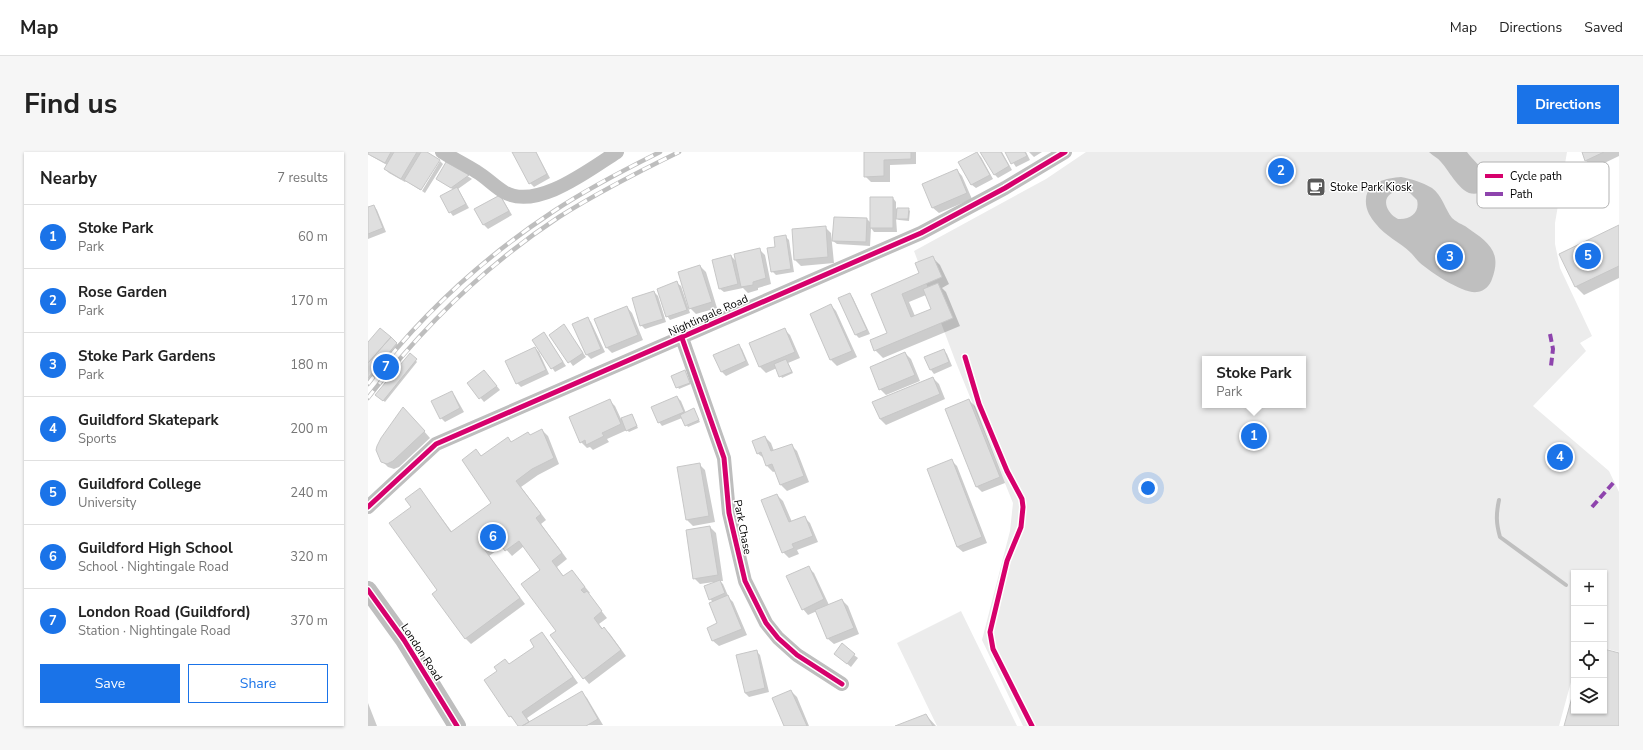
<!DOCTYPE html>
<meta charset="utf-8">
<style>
body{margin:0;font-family:"Nunito Sans",sans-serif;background:#f6f6f6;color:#222}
.controls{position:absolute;right:12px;bottom:12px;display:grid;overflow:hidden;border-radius:0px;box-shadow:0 1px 3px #0004}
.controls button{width:36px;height:36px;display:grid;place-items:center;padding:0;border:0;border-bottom:1px solid #e0e0e0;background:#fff;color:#222;font:20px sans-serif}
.you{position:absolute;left:780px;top:336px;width:14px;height:14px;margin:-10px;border:3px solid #fff;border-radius:50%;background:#1a73e8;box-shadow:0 0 0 6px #1a73e833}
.badge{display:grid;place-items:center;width:26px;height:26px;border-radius:50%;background:#1a73e8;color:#fff;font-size:13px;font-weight:700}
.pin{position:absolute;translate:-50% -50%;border:2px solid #fff;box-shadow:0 1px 4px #0006}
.popup{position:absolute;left:834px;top:204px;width:104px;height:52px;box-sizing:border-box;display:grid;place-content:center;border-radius:0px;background:#fff;filter:drop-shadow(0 1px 3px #0005);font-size:13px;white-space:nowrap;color:#767676}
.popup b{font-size:15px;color:#222}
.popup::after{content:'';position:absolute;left:50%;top:100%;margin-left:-8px;border:8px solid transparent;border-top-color:#fff}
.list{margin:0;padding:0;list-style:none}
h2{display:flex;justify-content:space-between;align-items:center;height:52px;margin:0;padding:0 16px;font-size:17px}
h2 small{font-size:13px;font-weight:400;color:#767676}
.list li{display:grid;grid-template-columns:26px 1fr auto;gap:12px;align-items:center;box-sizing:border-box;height:64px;padding:0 16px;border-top:1px solid #e0e0e0}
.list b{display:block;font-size:15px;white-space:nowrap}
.list p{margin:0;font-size:13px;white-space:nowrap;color:#767676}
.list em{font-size:13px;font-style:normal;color:#767676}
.actions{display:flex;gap:8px;padding:12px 16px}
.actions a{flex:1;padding:9px 0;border:1px solid #1a73e8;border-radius:0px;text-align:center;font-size:14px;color:#1a73e8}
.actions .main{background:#1a73e8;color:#fff}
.icon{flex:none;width:22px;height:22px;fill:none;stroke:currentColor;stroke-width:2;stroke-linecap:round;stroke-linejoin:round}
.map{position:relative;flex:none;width:1251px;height:574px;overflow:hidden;border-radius:0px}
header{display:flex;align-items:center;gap:24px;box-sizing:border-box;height:56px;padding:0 20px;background:#fff;border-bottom:1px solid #e0e0e0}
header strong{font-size:19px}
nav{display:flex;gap:22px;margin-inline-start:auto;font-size:14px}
.intro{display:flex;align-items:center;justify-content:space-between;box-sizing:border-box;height:96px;padding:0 24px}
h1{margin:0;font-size:28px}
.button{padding:10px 18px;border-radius:0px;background:#1a73e8;color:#fff;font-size:14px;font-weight:700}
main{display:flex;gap:24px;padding:0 24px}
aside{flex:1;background:#fff;border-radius:0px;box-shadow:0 1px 3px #0004}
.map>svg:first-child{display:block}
.green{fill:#ececec;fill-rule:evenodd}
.water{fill:#bfbfbf;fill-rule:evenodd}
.shadow{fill:#0003;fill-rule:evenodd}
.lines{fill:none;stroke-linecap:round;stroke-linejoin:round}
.stream{stroke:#bfbfbf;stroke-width:4}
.building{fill:#dfdfdf;stroke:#c7c7c7}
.minor{stroke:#bebebe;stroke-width:14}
.major{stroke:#bebebe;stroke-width:18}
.rail-casing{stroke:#bebebe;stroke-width:4.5}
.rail{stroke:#fff;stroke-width:3;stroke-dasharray:9;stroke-linecap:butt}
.quiet{stroke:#8e44ad;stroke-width:4;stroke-dasharray:8 4;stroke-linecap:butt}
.cycleway-casing{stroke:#fff;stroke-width:8}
.cycleway{stroke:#d6006c;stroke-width:5}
.labels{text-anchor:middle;stroke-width:3;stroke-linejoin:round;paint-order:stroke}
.poi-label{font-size:11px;fill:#000;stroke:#fff;text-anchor:start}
.street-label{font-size:11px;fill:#000;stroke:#fff}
.key{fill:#fff;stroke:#b2b2b2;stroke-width:1}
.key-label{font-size:11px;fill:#000}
</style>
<header>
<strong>Map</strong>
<nav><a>Map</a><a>Directions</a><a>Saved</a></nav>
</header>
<div class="intro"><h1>Find us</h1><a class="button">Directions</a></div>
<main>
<aside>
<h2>Nearby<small>7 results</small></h2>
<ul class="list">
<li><span class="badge">1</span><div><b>Stoke Park</b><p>Park</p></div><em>60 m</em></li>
<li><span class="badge">2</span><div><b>Rose Garden</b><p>Park</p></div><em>170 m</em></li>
<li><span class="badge">3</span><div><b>Stoke Park Gardens</b><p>Park</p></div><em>180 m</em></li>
<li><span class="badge">4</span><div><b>Guildford Skatepark</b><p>Sports</p></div><em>200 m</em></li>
<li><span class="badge">5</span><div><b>Guildford College</b><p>University</p></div><em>240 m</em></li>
<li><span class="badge">6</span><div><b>Guildford High School</b><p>School · Nightingale Road</p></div><em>320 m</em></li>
<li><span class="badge">7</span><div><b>London Road (Guildford)</b><p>Station · Nightingale Road</p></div><em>370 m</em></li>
</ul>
<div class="actions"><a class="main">Save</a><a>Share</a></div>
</aside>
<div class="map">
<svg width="1251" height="574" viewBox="0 0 1251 574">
<rect width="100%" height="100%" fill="#fff"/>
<!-- green -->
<path class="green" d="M718 0H1199L1187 71V92L1192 116 1224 184 1212 191 1218 199 1165 254 1241 319 1251 340V500L1236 496V421H1206V519L1191 574H655L614 488 642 379 645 351 587 208 546 99 678 27ZM837 207H935V253H837Z
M593 459 649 574H569L529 491Z"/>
<!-- water -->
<path class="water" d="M1061 0H1099C1107 11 1124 22 1117 37 1098 54 1084 22 1073 10 1070 6 1065 4 1061 0Z
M1033 25C1043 27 1054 30 1064 36 1074 43 1077 57 1084 66 1087 69 1093 72 1097 74 1118 89 1135 98 1124 127 1122 133 1117 139 1109 140 1095 142 1062 120 1051 110 1048 107 1046 104 1043 101 1032 90 1017 84 1008 72 1002 65 997 57 998 47 999 30 1019 26 1033 25ZM1029 39 1042 41 1049 48C1052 60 1043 68 1030 67 1018 61 1011 44 1029 39Z"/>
<!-- shadow -->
<path class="shadow" d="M0 0H57L70 8 52 38 38 29 37 30 21 21 17 17 19 13 3 4Z
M145 0H168L182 26 166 35 162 31Z
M497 0H548V12L522 13V30H503L497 24Z
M614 0H634L644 18 630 26 626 22Z
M638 0H658L662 8 648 15Z
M661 0H674L666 5Z
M1215 0H1251V4L1226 16 1218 9Z
M609 1 613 5 625 27 608 36 604 33 592 11Z
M72 9 75 12 57 41 54 39Z
M79 11 104 27 90 37 101 56 85 64 82 60 86 38 74 30Z
M589 18 594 24 604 47 571 61 565 56Z
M1134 21 1135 23 1137 36H1130L1128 35Z
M943 36 956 37 958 39 955 43Z
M131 44 135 48 144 63 120 77 116 73 107 57Z
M525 46 528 50V57H540L542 59 541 69 531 68 528 66 529 80H506L503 76 502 94 469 92 465 89 467 66 499 67 503 71Z
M6 54 9 58 18 80 0 87V56Z
M1251 74V126L1216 143 1208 135 1192 102Z
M457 75 463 81 466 111 433 114 427 108Z
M417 84 421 88 426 120 408 123 404 119 408 96Z
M391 97 397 103 403 132 390 136V138L380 141 375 136 356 140 352 137 363 104 369 110Z
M564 105 572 113 581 132 574 136 578 140 592 174 515 206 507 198 520 181 504 142 552 122ZM558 143 564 157 547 164 541 150Z
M332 114 338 120 349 156 328 162 322 156Z
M309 131 313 134 322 161 302 168 299 164Z
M286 140 290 144 298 170 277 177 273 173Z
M482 142 485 146 502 182 491 186 488 183Z
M463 153 468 159 489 205 469 214 463 208 443 162Z
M259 155 264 161 275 188 244 201 238 195Z
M219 166 223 170 237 200 223 207 219 203 206 173Z
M196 174 218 205 205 214 182 183Z
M12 177 30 193 0 230V191Z
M416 177 422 183 432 206 420 211 425 221 414 226 409 216 398 221 392 215 382 191Z
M176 181 198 214 187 220 165 188Z
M370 193 374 197 381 213 358 224 354 220 347 204Z
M167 196 171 200 181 222 153 235 149 231Z
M575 198 579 202 584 214 566 222 563 218 558 205Z
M537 201 543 207 552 229 518 243 512 237Z
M42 202 49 210 17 250 9 243Z
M317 219 323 232 311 237 304 224Z
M120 223 132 238 116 250 100 231Z
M565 226 571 232 577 247 518 273 512 267 506 251Z
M83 240 87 244 96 260 77 270 73 266Z
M309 245 313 249 318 261 326 257 332 270 320 275 314 266 294 274 291 270Z
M241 248 247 254 253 267 264 263 270 276 261 280 259 278 239 287 241 290 225 298 222 295 219 296 213 290Z
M601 248 607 254 637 331 614 340 608 334Z
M41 262 62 286 31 315 26 317 20 315 14 309Z
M174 278 180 284 191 312 170 323 153 335 178 368 173 372 199 407 189 415 196 425H209L222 441 220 442 239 466 231 472 235 477 236 476 242 482 258 504 221 532 216 526 189 479 174 418 156 394 144 404 135 394 121 404 157 452 103 492 97 486 71 438 44 355 52 337 84 380 125 351 108 299 114 305 140 287 144 291Z
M397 285 403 291 406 299 423 293 429 299 441 330 419 339 413 333 408 319 405 320 399 314 397 307 389 301Z
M584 309 589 314 619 391 595 400 589 395Z
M331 312 337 318 347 370 325 374 319 368 310 316Z
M409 343 415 349 424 370 436 365 442 371 450 390 429 398 431 402 421 406 415 400Z
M342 375 348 381 355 429H352L355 432 361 446 365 450 379 483 351 494 345 489 340 477 351 472 345 450 342 447 346 430 332 432 326 426Z
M440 415 446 421 461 453 474 448 480 454 491 482 466 492 460 487 449 459 440 463 435 457Z
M174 481 179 487 210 531 159 566 162 570 213 540 219 546 235 573 152 574 142 564 141 513 167 495Z
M388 499 392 503 401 540 381 545 377 541Z
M467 502 486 503 490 506 483 515Z
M423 539 429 545 441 574H417Z
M0 551 9 574H0Z
M558 563 568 574H529Z"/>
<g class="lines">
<!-- stream -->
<path class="stream" d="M1131 348C1128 362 1128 371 1132 385L1198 433"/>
</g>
<!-- building -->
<path class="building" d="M0 0H23L17 11 0 2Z
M26 0H49L33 27 16 17Z
M53 0H59L72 8 53 38 36 28Z
M144 0H168L179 22 161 32Z
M496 0H543V7L516 8V24L496 25Z
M609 0 622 23 603 33 590 10Z
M612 0H633L641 14 626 23Z
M637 0H657L659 4 643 12Z
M1214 0H1236L1217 9Z
M78 10 101 23 83 36 68 27Z
M589 17 599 41 564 56 554 32Z
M1134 20 1136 34 1127 35 1126 21Z
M944 28 957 36 953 43 940 34Z
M89 35 98 52 81 61 72 44Z
M132 43 141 59 115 73 106 57Z
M502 45H525V76H502Z
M6 53 15 76 0 82V55Z
M529 56H541L540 67H528Z
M466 65 499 66 498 90 464 89Z
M1251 73V114L1207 135 1191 102Z
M458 74 460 105 426 108 424 77Z
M418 83 423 117 403 120 399 96 407 95 406 85Z
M392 96 398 126 385 130V133L373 135 366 102Z
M363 103 370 132 351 137 344 108Z
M565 104 574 125 534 142 543 165 563 157 555 137 570 131 585 166 506 199 502 188 519 181 503 142 551 121 547 111Z
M332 113 344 150 321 157 310 120Z
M309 129 319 158 298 165 289 137Z
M286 139 295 167 272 174 264 146Z
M482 141 499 178 487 183 470 146Z
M463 152 484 199 462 208 442 162Z
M259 154 270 183 238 196 226 167Z
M220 165 233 197 218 203 204 172Z
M196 172 215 201 200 211 181 183Z
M12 176 23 185 0 211V190Z
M417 176 427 200 391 215 381 191Z
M176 180 195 210 183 217 164 188Z
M23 185 29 191 0 226V211Z
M371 192 378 209 353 220 345 203Z
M167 195 178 218 148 232 137 209Z
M576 197 581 210 562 218 556 205Z
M537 200 547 223 511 238 502 215Z
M42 201 49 207 15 249 7 243Z
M418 207 424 220 411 225 406 212Z
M116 218 129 234 111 247 99 231Z
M317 218 322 231 308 236 303 224Z
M565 225 572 242 512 267 504 250Z
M84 239 92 256 72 267 63 249Z
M309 244 316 260 290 271 283 255Z
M242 247 253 272 234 281 236 284 218 293 217 288 212 291 201 265Z
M601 247 632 325 608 335 577 257Z
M35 255 57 279 25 309 19 312 13 310 8 298 9 294 13 286Z
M326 256 331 268 317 274 312 263Z
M264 262 269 274 258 279 253 266Z
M174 277 186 306 164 317 148 329 173 362 168 366 194 401 184 409 195 424 204 418 217 435 213 438 216 441 219 439 234 459 226 466 234 477 236 475 253 498 215 527 182 483 188 479 153 432 172 418 151 389 137 399 129 388 116 397 152 446 97 487 64 442 69 438 21 371 43 355 37 347 52 336 83 380 123 351 94 308 108 297 113 304 140 285 143 290 160 280 162 283Z
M397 284 403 299 424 292 436 324 412 333 404 312 398 314 393 300 389 302 384 289Z
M584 307 614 385 589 395 559 317Z
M332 311 341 364 318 368 309 315Z
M409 342 421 370 437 364 445 384 424 392 426 396 414 401 393 348Z
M342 374 350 423 325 427 318 378Z
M441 414 456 447 434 458 418 424Z
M352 428 357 441 341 448 336 434Z
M360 443 374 477 344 489 339 476 349 471 341 451Z
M474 447 486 476 459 487 447 458Z
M174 480 205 525 154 560 161 570 154 574H150L143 564 141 565 116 528 129 519 126 515 137 507 141 512 166 495 162 488Z
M474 491 487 502 479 512 466 502Z
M1236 497 1251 501V574H1196L1206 538V559H1236Z
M389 498 397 536 377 541 368 503Z
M423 538 439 574H416L404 546Z
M214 539 230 567 218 574H154Z
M558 562 565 574H527Z"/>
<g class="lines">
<!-- minor -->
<path class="minor" d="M74 0C86 7 98 13 109 20 119 26 126 34 136 40 169 59 222 17 249 0
M314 186 356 306 361 361 377 429 398 471 410 486 429 503 474 532
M0 355 68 292 553 81 637 36 697 0"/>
<!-- major -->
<path class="major" d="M0 438 36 488 89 574"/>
<defs>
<path id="rail" d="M0 232C51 165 116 105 186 59 219 37 256 18 292 0
M0 246C53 177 118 113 191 65 229 41 270 20 311 0"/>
</defs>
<!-- rail casing -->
<use href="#rail" class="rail-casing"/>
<!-- rail -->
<use href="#rail" class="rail"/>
<!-- quiet -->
<path class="quiet" d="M1182 182 1185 197 1183 214
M1224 355 1246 330"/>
<defs>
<path id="cycleway" d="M314 186 356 306 361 361 377 429 398 471 410 486 429 503 474 532
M597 205 611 252 639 319 654 347 655 355 653 375 639 409 622 480 625 497 664 574
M0 355 68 292 553 81 637 36 697 0
M0 438 36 488 89 574"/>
</defs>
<!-- cycleway casing -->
<use href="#cycleway" class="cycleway-casing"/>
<!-- cycleway -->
<use href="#cycleway" class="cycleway"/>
</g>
<!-- icons -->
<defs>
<symbol id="cafe-square" viewBox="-11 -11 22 22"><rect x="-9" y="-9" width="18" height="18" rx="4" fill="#595959" stroke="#fff"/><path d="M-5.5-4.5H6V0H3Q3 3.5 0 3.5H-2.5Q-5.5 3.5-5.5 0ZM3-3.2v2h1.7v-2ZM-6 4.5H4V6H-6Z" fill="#fff"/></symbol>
</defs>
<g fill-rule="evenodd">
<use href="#cafe-square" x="937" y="24" width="22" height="22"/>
</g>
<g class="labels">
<!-- poi labels -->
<g class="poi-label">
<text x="962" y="39">Stoke Park Kiosk</text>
</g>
<!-- street labels -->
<g class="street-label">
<text transform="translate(340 163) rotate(-24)" y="4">Nightingale Road</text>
<text transform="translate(375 375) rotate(79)" y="4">Park Chase</text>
<text transform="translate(54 500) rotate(57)" y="4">London Road</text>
</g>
</g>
<!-- legend -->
<rect x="1109" y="10" width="132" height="46" rx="6" class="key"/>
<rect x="1117" y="22" width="18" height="4" fill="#d6006c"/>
<rect x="1117" y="40" width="18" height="4" fill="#8e44ad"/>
<g class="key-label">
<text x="1142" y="28">Cycle path</text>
<text x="1142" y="46">Path</text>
</g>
</svg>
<div class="controls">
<button>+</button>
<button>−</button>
<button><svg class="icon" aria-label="locate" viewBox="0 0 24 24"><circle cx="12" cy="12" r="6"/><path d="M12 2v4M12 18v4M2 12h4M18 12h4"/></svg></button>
<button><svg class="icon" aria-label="layers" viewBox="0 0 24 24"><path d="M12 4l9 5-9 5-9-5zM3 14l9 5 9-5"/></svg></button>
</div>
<div class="you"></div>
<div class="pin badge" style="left:886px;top:284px">1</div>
<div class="popup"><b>Stoke Park</b>Park</div>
<div class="pin badge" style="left:913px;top:19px">2</div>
<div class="pin badge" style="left:1082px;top:105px">3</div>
<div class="pin badge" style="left:1192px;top:305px">4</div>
<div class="pin badge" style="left:1220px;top:104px">5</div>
<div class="pin badge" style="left:125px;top:385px">6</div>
<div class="pin badge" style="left:18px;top:215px">7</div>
</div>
</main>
